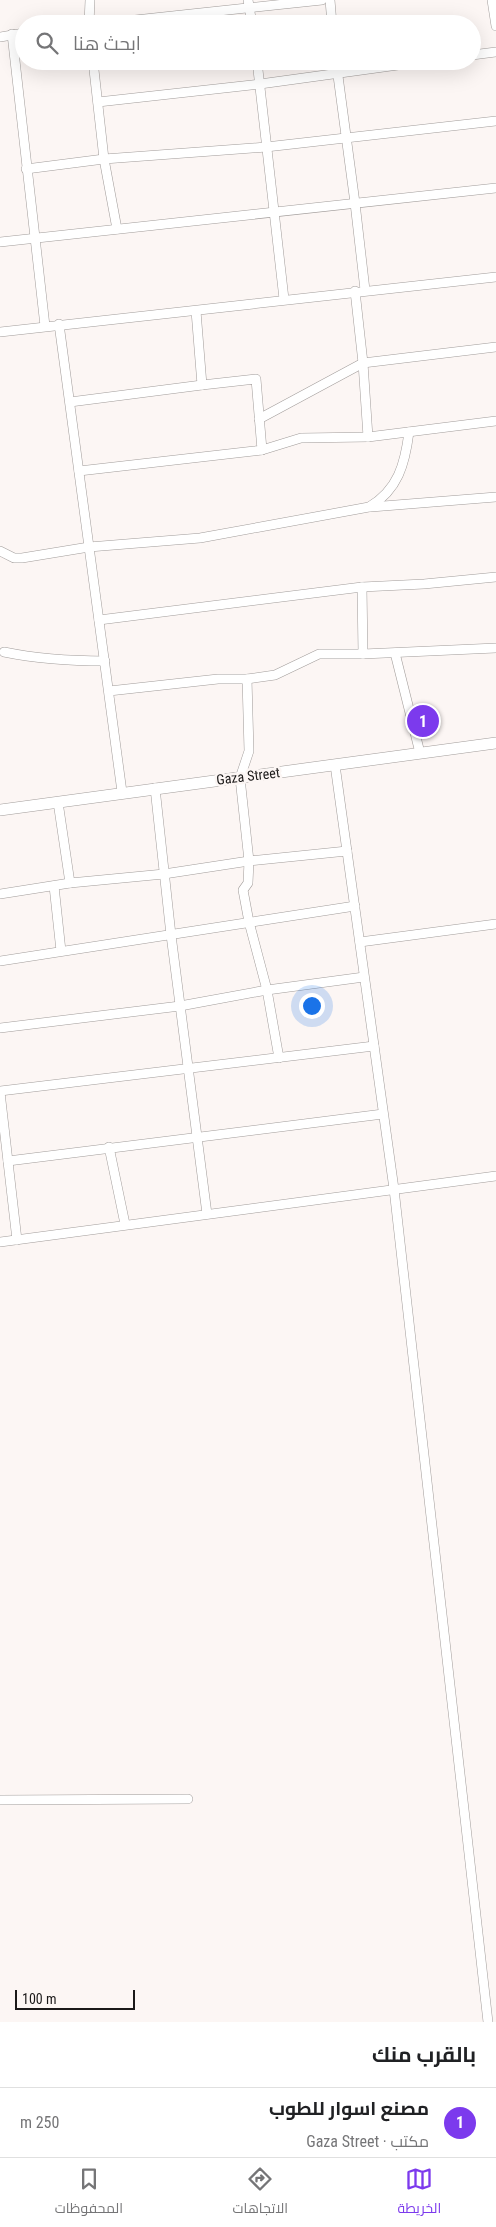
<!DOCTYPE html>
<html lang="ar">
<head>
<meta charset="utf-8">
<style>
  :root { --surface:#fff; --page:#f6f6f6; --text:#202124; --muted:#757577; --line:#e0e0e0; --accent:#7c3aed }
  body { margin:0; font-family:"Roboto Condensed",Cairo,sans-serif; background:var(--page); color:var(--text); direction:rtl }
  .scale { position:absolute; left:15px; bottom:12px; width:120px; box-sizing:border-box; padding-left:5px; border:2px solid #1b1919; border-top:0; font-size:14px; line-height:18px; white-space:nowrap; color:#1b1919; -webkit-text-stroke:4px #fcf6f4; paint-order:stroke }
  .you { position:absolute; left:311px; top:1005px; width:18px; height:18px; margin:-12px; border:4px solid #fff; border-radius:50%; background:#1a73e8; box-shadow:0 0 0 8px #1a73e833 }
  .badge { display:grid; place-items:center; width:32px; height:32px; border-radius:50%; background:var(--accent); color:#fff; font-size:16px; font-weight:700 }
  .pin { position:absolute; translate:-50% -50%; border:2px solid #fff; box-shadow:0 1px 5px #0006 }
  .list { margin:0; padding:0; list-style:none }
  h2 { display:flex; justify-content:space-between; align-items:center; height:65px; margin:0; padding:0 20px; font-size:21px }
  h2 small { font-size:16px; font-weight:400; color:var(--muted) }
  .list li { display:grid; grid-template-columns:32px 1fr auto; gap:15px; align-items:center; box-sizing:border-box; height:70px; padding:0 20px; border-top:1px solid var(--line) }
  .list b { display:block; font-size:19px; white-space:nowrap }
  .list p { margin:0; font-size:16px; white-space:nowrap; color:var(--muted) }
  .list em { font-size:16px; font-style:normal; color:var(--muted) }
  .icon { flex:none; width:28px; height:28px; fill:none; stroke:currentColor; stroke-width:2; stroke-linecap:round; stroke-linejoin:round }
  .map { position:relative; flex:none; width:496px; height:2022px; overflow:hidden; direction:ltr }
  .search { position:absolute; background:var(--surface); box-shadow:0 5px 20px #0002; left:15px; right:15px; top:15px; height:55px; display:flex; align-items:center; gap:12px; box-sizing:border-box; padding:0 18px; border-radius:28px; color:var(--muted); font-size:19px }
  .sheet { height:135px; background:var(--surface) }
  nav { display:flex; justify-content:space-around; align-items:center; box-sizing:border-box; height:70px; border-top:1px solid var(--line); background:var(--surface); font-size:14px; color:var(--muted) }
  nav a { display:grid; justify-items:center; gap:2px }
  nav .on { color:var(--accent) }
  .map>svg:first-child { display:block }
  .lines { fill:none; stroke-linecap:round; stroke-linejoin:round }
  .minor-casing { stroke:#a19c9a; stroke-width:10 }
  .major-casing { stroke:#a19c9a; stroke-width:12 }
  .minor { stroke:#fff; stroke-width:9 }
  .major { stroke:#fff; stroke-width:11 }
  .labels { text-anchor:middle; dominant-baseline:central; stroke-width:5; stroke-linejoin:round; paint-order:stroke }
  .street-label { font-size:14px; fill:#1b1919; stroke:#fcf6f4 }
</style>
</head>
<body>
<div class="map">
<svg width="496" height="2022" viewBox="0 0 496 2022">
  <rect width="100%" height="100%" fill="#fcf6f4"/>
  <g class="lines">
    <g class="minor-casing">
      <g id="minor">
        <polyline points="248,0 252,24"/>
        <polyline points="330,0 332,24"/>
        <polyline points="492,0 496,26"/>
        <polyline points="89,24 90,0"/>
        <polyline points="98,24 322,0"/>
        <polyline points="12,34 45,326"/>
        <polyline points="0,37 24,33"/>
        <polyline points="472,55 496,52"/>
        <polyline points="93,61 104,159 117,229"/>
        <polyline points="257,61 284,299"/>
        <polyline points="336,61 355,203 365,290"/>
        <polyline points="98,102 260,84 427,61"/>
        <polyline points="26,169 104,159 266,147 496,121"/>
        <polyline points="0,242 496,188"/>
        <polyline points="355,291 363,363 368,437 496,421"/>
        <polyline points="59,324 122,792"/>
        <polyline points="0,332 496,277"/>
        <polyline points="70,402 202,385"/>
        <polyline points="259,419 363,363 496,347"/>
        <polyline points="262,450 301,438 368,437"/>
        <polyline points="79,471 262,450 256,379 202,385 196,311"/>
        <polyline points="371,507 496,497"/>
        <path d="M0,551L14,558H22L89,547L200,538L369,507C398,490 405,464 409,432"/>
        <polyline points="362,587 363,654"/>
        <polyline points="99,620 362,587 424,584 496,577"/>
        <path d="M4,652C38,659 70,661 105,661"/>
        <polyline points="395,653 420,753"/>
        <polyline points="247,679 249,751 240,778 249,861 248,883 243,890 249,922 267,990 279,1058"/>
        <polyline points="109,691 218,679 247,679 275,675 319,654 363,654 496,648"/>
        <polyline points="335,765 394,1189 488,2022"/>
        <polyline points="155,788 171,935 207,1214"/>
        <polyline points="58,802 70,883"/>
        <polyline points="54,886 61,951"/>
        <polyline points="0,894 70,883 164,874 249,861 347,851"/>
        <polyline points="360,942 496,924"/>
        <polyline points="0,961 355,906"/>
        <polyline points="0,1028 180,1006 267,990 364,977"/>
        <polyline points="0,1091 374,1046"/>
        <polyline points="0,1092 17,1240"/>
        <polyline points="109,1147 125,1224"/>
        <polyline points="8,1161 383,1114"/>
        <polyline points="0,1242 496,1176"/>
        <polyline points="0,1800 188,1799"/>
      </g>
    </g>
    <g class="major-casing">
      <polyline id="major" points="0,810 496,743"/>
    </g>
    <use href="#minor" class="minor"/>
    <use href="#major" class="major"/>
  </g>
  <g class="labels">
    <g class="street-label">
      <text transform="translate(248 776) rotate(-7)">Gaza Street</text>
    </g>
  </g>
</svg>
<div class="scale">100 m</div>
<div class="you"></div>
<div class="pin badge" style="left:423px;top:721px">1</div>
<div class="search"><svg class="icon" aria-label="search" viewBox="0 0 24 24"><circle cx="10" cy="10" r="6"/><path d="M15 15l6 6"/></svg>ابحث هنا</div>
</div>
<section class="sheet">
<h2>بالقرب منك<small></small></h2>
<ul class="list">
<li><span class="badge">1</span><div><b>مصنع اسوار للطوب</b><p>مكتب · Gaza Street</p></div><em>250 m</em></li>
</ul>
</section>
<nav>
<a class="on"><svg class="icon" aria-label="map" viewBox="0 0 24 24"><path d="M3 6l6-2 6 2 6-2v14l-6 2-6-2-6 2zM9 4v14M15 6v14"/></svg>الخريطة</a>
<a><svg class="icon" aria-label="directions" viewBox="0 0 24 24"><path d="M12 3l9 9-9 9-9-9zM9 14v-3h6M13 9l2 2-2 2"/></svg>الاتجاهات</a>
<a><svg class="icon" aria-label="saved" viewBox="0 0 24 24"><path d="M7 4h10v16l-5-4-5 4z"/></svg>المحفوظات</a>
</nav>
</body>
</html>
